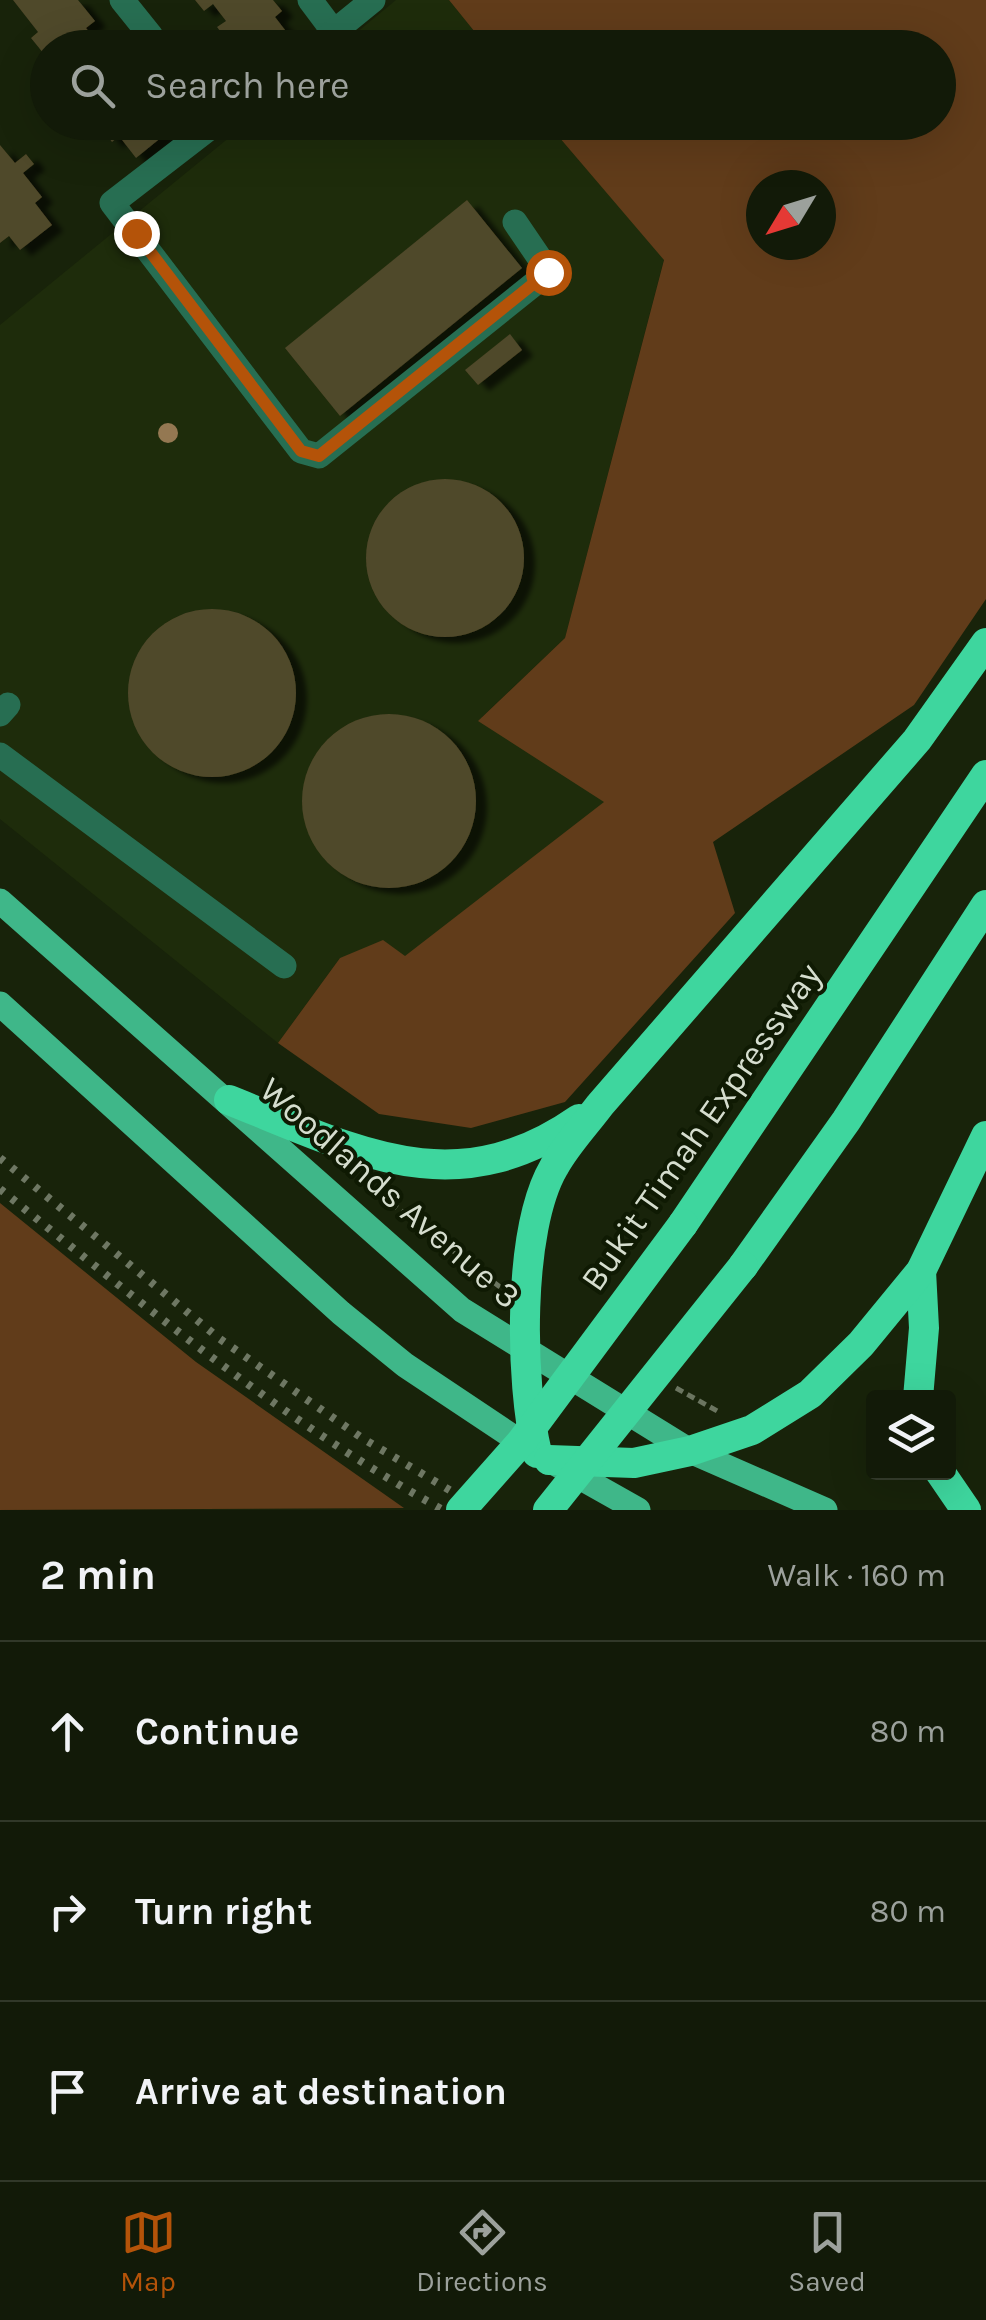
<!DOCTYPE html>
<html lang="en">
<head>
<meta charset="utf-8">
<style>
  :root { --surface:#121a08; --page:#1f2716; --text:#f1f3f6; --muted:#9ca19c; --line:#313829; --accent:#b45309 }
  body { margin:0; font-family:Karla,sans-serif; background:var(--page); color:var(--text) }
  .controls { position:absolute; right:30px; bottom:30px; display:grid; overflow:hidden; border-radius:10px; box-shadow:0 10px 40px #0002 }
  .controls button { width:90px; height:90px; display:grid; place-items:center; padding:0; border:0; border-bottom:2px solid var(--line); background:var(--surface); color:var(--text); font:50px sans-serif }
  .compass { position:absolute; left:746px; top:170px; width:90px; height:90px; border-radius:50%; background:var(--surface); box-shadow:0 10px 40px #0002; rotate:232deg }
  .stop { position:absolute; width:30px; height:30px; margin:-22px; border:8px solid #b45309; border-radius:50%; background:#fff }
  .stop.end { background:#b45309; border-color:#fff; box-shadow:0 2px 10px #0008 }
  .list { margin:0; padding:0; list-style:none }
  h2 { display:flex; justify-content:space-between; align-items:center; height:130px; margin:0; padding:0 40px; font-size:42px }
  h2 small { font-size:32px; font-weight:400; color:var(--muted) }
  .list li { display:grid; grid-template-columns:65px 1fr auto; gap:30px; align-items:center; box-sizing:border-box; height:180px; padding:0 40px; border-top:2px solid var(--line) }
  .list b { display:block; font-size:38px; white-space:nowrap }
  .list em { font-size:32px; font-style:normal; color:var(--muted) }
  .icon { flex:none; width:55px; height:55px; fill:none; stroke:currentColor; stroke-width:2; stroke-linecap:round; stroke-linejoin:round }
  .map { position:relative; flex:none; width:986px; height:1510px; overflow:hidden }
  .search { position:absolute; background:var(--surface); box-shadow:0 10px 40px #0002; left:30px; right:30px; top:30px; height:110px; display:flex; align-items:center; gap:25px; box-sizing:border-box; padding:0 35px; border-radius:55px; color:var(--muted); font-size:38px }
  .sheet { height:670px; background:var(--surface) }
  nav { display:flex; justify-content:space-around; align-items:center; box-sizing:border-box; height:140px; border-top:2px solid var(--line); background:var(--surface); font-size:28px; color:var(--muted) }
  nav a { display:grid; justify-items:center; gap:5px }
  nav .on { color:var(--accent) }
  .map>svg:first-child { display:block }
  .built { fill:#1e2c0b }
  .green { fill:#613c1a; fill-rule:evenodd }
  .building { fill:#50482a; filter:url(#shadow) }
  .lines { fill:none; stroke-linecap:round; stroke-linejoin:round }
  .path { stroke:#6b7560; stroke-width:5; stroke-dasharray:8 5; stroke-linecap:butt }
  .minor { stroke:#276e52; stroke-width:25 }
  .major { stroke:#3fb789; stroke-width:25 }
  .highway { stroke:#3ed69e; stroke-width:30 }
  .rail { stroke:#6e7763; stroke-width:8; stroke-dasharray:5 10; stroke-linecap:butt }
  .highway-bridge { stroke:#3ed69e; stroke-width:30 }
  .tree { fill:#947852 }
  .route { stroke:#b45309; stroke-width:12 }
  .labels { text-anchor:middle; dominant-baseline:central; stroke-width:8; stroke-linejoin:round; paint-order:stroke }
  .street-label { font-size:35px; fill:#d5ddce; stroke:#0f1a03 }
</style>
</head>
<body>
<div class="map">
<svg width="986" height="1510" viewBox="0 0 986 1510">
  <defs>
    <filter id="shadow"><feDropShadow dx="11" dy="6" stdDeviation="2.5" flood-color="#0009"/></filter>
  </defs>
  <rect width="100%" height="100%" fill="#18230a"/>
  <g class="built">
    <polygon points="396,0 449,0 487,47 338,48"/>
    <polygon points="247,123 547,123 664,259 565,638 482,717 605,802 405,957 340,958 278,1043 0,819 0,325"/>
  </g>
  <g class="green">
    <path d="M449,0H986V599L914,705L713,842L735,913L565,1102L471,1128L379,1114L278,1043L340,958L383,940L405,956L604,802L478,721L565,638L664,260L547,123L938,122V48L487,47ZM821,185V245H761V185Z"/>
    <polygon points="0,1203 196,1362 404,1508 0,1510"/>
  </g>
  <g class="building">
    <polygon points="13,0 78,0 95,21 86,28 102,48 48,48 48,59 31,38 38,32"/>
    <polygon points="195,0 273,0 282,11 275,17 292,39 282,48 233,48 217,27 226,21 213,4 204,11"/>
    <polygon points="97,122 161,122 168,132 136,158 119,136 112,142"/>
    <polygon points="0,145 15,163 26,154 34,164 23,173 42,197 35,203 52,225 20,250 9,236 0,243"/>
    <polygon points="467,200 522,268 340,416 285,348"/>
    <polygon points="510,334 522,350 478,385 465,370"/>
    <circle cx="445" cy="558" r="79"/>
    <circle cx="212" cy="693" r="84"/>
    <circle cx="389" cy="801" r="87"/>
  </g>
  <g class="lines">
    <g class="path">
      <polyline points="360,1179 500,1287"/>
      <polyline points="676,1388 719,1412"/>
    </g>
    <g class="minor">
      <polyline points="122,0 151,36"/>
      <polyline points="310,0 334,32"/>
      <polyline points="314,48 373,0"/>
      <polyline points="217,122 112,203 301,451 319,456 549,272 515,222"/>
      <polyline points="0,714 8,705"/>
      <polyline points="0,755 284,966"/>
    </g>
    <g class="major">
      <polyline points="0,901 462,1310 690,1451 825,1510"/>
      <polyline points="0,1004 341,1313 405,1365 537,1453 638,1510"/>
    </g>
    <g class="highway">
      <path d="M229,1100C355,1150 454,1206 579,1119"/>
      <polyline points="683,1224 986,775"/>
      <polyline points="743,1266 846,1121 986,905"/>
      <polyline points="918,1398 924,1328 921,1271"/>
      <path d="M537,1453C520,1383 517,1230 554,1167C566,1145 585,1125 600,1105L917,740L986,643"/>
      <polyline points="549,1460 634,1463 690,1451 752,1430 810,1394 861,1344 921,1271 986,1136"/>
      <polyline points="940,1472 966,1510"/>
    </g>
    <g class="rail">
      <polyline points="0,1158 220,1339 362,1438 483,1510"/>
      <path d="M0,1189C142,1304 282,1421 443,1510"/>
    </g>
    <g class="highway-bridge">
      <polyline points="461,1510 522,1441 683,1224"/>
      <polyline points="548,1510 743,1266"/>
    </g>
  </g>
  <circle class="tree" cx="168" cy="433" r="10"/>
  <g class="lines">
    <polyline class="route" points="136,233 301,451 319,456 548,272"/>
  </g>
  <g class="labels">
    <g class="street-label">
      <text transform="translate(701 1127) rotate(-55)">Bukit Timah Expressway</text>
      <text transform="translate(390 1193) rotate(41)">Woodlands Avenue 3</text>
    </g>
  </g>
</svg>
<div class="controls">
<button><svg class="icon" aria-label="layers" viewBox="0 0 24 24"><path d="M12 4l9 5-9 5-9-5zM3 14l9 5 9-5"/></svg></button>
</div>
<svg class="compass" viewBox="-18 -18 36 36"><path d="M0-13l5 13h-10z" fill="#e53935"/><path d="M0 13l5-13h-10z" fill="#9ca19c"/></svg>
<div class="stop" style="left:548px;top:272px"></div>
<div class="stop end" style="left:136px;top:233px"></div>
<div class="search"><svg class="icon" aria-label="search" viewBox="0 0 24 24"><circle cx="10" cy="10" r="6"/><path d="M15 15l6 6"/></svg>Search here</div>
</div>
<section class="sheet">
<h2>2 min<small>Walk · 160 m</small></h2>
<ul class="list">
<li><svg class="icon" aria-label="ahead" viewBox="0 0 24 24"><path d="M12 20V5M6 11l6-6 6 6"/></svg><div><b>Continue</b></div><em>80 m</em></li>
<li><svg class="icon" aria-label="right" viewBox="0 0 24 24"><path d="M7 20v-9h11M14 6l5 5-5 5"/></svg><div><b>Turn right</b></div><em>80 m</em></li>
<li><svg class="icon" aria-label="arrive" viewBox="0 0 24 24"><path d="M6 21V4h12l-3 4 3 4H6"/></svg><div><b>Arrive at destination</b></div></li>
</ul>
</section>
<nav>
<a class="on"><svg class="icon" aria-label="map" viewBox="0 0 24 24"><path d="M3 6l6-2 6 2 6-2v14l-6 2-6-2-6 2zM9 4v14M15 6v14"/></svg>Map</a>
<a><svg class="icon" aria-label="directions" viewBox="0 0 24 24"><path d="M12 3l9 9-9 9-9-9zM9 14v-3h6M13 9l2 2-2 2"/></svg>Directions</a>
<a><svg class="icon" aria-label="saved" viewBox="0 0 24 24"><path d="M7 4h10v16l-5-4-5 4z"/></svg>Saved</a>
</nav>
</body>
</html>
